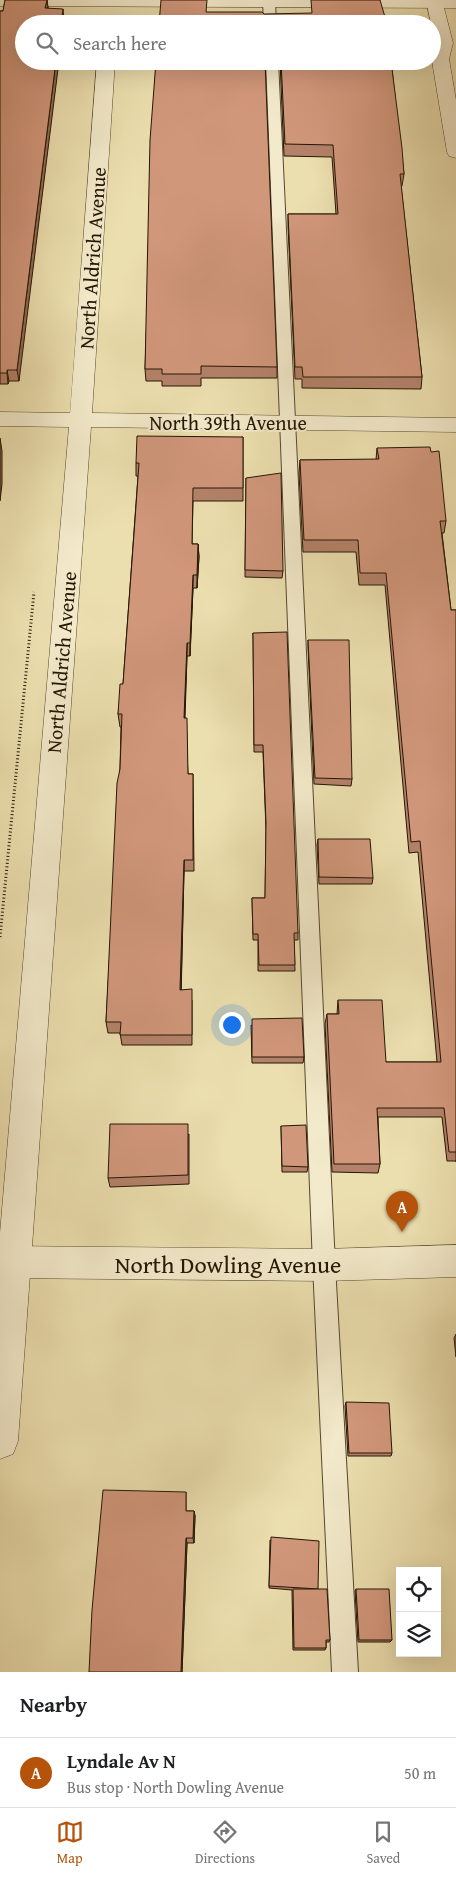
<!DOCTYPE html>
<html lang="en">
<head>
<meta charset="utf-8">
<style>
  :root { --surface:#fff; --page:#f6f6f6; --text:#202124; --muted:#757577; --line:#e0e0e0; --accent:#b45309 }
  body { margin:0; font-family:"Gentium Book Plus",serif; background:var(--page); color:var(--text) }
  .controls { position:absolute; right:15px; bottom:15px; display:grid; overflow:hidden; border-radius:0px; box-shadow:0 5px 20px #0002 }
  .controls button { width:45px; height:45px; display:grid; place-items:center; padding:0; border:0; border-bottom:1px solid var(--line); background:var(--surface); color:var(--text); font:25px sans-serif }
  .you { position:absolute; left:231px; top:1024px; width:18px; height:18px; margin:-12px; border:4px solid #fff; border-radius:50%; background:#1a73e8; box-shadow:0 0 0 8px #1a73e833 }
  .badge { display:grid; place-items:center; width:32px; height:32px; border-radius:50%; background:var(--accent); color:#fff; font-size:16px; font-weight:700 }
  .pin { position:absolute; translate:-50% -41px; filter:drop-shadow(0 1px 2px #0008) }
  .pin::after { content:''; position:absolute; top:26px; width:18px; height:15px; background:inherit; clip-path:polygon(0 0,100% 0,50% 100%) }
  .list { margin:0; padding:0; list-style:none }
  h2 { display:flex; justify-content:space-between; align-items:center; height:65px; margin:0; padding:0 20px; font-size:21px }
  h2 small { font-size:16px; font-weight:400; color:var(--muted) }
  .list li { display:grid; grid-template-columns:32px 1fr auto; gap:15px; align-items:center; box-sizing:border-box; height:70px; padding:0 20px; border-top:1px solid var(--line) }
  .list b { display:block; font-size:19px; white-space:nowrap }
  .list p { margin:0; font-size:16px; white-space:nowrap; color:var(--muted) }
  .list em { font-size:16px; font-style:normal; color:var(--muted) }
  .icon { flex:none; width:28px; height:28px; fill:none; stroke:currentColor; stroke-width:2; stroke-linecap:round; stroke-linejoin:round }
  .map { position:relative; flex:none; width:456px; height:1672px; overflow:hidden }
  .search { position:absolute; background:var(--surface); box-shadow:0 5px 20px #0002; left:15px; right:15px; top:15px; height:55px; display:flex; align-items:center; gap:12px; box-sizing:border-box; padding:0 18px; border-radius:28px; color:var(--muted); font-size:19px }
  .sheet { height:135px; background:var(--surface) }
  nav { display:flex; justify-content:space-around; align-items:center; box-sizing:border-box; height:70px; border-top:1px solid var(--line); background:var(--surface); font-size:14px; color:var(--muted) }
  nav a { display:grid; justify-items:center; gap:2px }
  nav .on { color:var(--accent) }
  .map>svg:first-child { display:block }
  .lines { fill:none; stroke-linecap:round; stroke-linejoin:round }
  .service-casing { stroke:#56482f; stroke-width:2 }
  .minor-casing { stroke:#56482f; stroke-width:1 }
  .tertiary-casing { stroke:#56482f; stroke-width:1 }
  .path { stroke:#241604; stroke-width:3; stroke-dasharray:1 2.5; stroke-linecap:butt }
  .service { fill:#f3eacb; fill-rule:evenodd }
  .minor { fill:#f3eacb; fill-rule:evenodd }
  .tertiary { fill:#f3eacb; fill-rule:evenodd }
  .wall { fill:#b4826a; stroke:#241604 }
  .shaded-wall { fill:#926a56; stroke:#241604 }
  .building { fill:#d1977b; stroke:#241604 }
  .labels { text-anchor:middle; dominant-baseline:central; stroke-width:4; stroke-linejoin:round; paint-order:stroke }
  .street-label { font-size:20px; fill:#241604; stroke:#f3eacb }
  .near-street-label { font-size:24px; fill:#241604; stroke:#f3eacb }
</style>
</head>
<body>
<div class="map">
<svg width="456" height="1672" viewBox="0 0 456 1672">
  <rect width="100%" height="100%" fill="#ecdfaf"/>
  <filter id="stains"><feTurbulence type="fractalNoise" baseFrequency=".004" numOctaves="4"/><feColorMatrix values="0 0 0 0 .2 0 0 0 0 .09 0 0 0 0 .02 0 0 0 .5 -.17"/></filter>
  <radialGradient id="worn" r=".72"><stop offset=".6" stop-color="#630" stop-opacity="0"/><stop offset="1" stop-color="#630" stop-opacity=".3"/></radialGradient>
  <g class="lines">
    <g class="service-casing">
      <g id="service">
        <polygon points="263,0 275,0 276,24 264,24"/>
        <polygon points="266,61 278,61 335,1265 358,1672 332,1672 313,1265"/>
      </g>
    </g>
    <g class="minor-casing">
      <g id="minor">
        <polygon points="0,0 456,0 456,8 0,6"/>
        <polygon points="97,61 115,61 92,413 456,418 456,432 91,427 18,1441 13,1454 0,1459 0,1233 69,427 0,426 0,412 70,413"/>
      </g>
    </g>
    <g class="tertiary-casing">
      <g id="tertiary">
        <polygon points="426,0 442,0 453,43 449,59 456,100 456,158 449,156 447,152 432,61 435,43"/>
        <polygon points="456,1245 456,1277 324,1281 0,1278 0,1246 324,1249"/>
      </g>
    </g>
    <polyline class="path" points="0,937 34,592"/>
    <use href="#service" class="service"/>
    <use href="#minor" class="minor"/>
    <use href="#tertiary" class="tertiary"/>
  </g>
  <g class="wall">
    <polygon points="5,0 47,0 48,8 64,20 64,24 24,24 19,381 9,381 8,384 0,384 0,11 3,11"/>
    <polygon points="156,61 277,367 277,378 201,378 201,386 162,386 162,381 146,381 145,369"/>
    <polygon points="280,61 391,61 404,174 402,186 401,186 422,377 421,389 302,388 302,379 295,379 288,226 288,214 336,214 332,157 284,156"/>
    <polygon points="243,437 243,501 193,501 192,544 198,544 199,557 197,588 193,588 190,656 187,656 185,718 188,774 193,774 194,871 184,871 181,990 192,1000 192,1045 122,1045 120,1033 108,1033 106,1022 120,769 121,727 120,727 118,714 123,684 138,476 136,476 136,463"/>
    <polygon points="377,448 446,521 444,533 442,533 451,610 456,610 456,1162 456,1161 447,1161 442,1117 378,1117 380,1164 378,1173 332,1172 325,1024 327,1014 337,1014 338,1000 386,1062 437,1062 418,852 409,853 385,585 359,585 356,552 303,552 299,473 300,460 376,460"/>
    <polygon points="246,478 283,571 282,578 245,577"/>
    <polygon points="253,633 298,933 298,940 294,940 295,971 258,971 258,940 253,940 252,898 265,898 266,830 263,752 254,752"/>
    <polygon points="308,640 352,779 351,786 314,784 308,647"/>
    <polygon points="318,839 373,878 372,884 319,884 317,845"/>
    <polygon points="251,1025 304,1057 303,1063 252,1063"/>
    <polygon points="281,1126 308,1167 307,1172 282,1172"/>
    <polygon points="189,1134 189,1184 110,1187 108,1178"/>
    <polygon points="456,1334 456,1357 454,1338"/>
    <polygon points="346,1402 392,1453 391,1456 348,1456 345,1406"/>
    <polygon points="186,1492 186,1511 194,1511 195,1516 194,1543 187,1543 182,1672 89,1672"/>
    <polygon points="270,1540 318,1589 330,1640 329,1642 326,1642 326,1648 325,1650 293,1650 292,1590 269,1588"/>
    <polygon points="356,1589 392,1640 390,1642 358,1642 355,1591"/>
  </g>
  <g class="shaded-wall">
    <polygon points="47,0 48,8 45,8"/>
    <polygon points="63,9 64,20 64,24 61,24"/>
    <polygon points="56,61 59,61 19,381 17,370"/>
    <polygon points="7,370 9,381 8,384 7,373"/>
    <polygon points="0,438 2,451 2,484 0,501"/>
    <polygon points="198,544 199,557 197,588 197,575"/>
    <polygon points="193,575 193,588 190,656 190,643"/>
    <polygon points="187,643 187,656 184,731 184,718"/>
    <polygon points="184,860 184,871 181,1000 180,990"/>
    <polygon points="194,1511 195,1516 194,1543 193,1538"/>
    <polygon points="186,1538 187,1543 182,1672 181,1672"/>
  </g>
  <g class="building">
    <polygon points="5,0 47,0 45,8 63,9 61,24 24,24 24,61 56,61 17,370 7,370 7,373 0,373 0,11 3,11"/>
    <polygon points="161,0 207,0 206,12 262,12 264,14 312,13 311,0 380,0 385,17 386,24 159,24"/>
    <polygon points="156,61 265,61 277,367 201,366 201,374 162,374 162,369 145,369 150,140"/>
    <polygon points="281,61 391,61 402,148 404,174 400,174 422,377 303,377 302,367 295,367 288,214 338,214 333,145 285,144"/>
    <polygon points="137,436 243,437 243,488 193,488 192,544 198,544 197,575 193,575 190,643 187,643 184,718 187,718 188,774 193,774 193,860 184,860 180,990 192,989 192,1035 120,1035 121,1022 106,1022 117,783 120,769 122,714 118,714 120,684 123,684 135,520 139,463 136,463"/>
    <polygon points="430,447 431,452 439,451 446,521 440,521 451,610 456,610 456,1152 449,1152 444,1108 377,1108 380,1164 334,1164 327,1014 339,1014 338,1000 382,1000 386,1062 441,1062 420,841 411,842 386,573 360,573 358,540 304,540 300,460 379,459 377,448"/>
    <polygon points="281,473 283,571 245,570 246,478"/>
    <polygon points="287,632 298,933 294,933 295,965 259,965 258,934 253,934 252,898 265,898 266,823 263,745 254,745 253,633"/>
    <polygon points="308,640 349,640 352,779 315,778"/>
    <polygon points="318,839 370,839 373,878 319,877"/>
    <polygon points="302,1018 304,1057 252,1057 252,1019"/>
    <polygon points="110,1124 188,1124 188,1175 108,1178"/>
    <polygon points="306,1125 308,1167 282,1166 281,1126"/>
    <polygon points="346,1402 389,1403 392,1453 349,1453"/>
    <polygon points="103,1490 186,1492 186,1511 194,1511 193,1538 186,1538 181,1672 89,1672 92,1610"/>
    <polygon points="271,1537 319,1541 318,1589 269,1586"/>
    <polygon points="293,1589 327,1589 330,1640 326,1640 326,1648 294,1648"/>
    <polygon points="356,1589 389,1589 392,1640 359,1640"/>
  </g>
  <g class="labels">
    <g class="street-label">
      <text transform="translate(92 258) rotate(-86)">North Aldrich Avenue</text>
      <text x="228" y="422">North 39th Avenue</text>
      <text transform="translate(61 662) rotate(-85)">North Aldrich Avenue</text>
    </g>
    <g class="near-street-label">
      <text x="228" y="1264">North Dowling Avenue</text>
    </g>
  </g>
  <rect width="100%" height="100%" filter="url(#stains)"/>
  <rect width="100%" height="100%" fill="url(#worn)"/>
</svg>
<div class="controls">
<button><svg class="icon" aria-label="locate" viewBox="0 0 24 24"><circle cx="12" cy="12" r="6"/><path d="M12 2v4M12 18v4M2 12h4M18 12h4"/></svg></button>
<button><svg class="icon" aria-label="layers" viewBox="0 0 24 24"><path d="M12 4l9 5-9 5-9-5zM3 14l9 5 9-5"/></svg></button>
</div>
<div class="you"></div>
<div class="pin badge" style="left:402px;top:1232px">A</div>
<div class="search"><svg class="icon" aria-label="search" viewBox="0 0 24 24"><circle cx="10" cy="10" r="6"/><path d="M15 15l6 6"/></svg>Search here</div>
</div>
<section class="sheet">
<h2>Nearby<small></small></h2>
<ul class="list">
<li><span class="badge">A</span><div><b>Lyndale Av N</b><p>Bus stop · North Dowling Avenue</p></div><em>50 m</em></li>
</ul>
</section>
<nav>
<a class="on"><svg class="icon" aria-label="map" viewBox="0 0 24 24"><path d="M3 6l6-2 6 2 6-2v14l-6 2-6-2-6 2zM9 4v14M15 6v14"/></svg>Map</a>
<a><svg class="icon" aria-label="directions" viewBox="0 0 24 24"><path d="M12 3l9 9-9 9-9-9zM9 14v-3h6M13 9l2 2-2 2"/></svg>Directions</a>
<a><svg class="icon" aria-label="saved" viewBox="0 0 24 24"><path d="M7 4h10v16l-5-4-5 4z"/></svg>Saved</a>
</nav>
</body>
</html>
